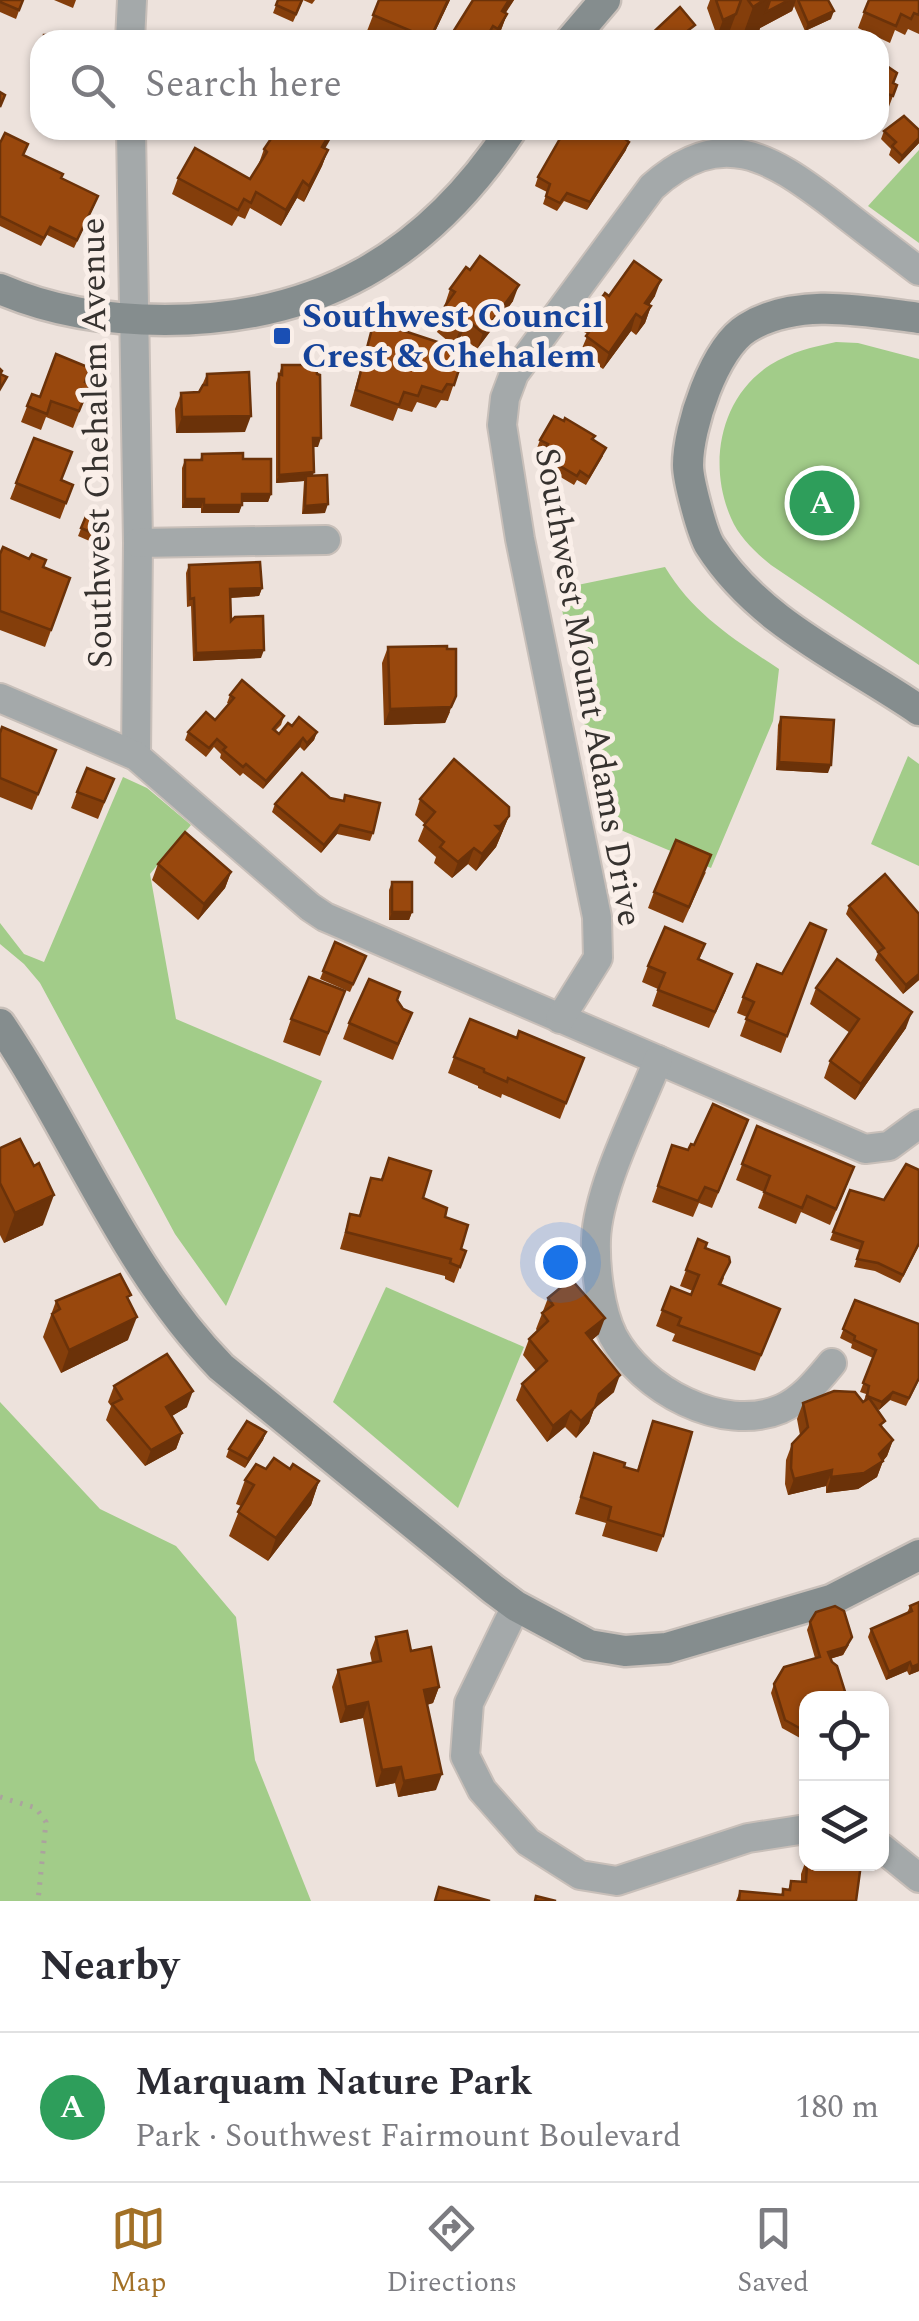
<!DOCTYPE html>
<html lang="en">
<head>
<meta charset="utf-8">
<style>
  :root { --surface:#fff; --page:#f7f7f7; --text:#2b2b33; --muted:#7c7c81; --line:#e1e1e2; --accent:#a27026 }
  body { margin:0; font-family:Spectral,serif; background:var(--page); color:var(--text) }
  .controls { position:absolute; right:30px; bottom:30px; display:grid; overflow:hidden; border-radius:20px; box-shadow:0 2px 8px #0004 }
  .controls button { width:90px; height:90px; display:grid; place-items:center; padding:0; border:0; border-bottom:2px solid var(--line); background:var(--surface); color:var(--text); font:50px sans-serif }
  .you { position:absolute; left:560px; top:1262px; width:35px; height:35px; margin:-25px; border:8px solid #fff; border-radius:50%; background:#1a73e8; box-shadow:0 0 0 15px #1a73e833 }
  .badge { display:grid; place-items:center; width:65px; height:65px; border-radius:50%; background:var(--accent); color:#fff; font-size:32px; font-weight:700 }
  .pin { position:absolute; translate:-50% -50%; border:5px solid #fff; box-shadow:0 2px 10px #0006 }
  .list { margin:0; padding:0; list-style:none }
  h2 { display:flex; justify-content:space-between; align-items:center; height:130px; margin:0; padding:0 40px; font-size:42px }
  h2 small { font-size:32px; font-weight:400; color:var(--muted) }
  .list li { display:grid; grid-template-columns:65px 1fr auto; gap:30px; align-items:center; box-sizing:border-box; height:150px; padding:0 40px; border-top:2px solid var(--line) }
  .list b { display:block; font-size:38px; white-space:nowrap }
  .list p { margin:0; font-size:32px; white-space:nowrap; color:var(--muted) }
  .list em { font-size:32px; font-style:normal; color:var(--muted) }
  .icon { flex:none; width:55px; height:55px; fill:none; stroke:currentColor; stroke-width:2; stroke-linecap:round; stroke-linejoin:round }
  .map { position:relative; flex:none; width:919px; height:1901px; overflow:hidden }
  .search { position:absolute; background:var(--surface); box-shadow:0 2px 8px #0004; left:30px; right:30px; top:30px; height:110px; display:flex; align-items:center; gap:25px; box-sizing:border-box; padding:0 35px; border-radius:30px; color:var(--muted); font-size:38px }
  .sheet { height:280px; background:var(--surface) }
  nav { display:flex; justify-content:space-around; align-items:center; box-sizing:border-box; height:140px; border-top:2px solid var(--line); background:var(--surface); font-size:28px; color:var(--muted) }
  nav a { display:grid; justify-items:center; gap:5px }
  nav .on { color:var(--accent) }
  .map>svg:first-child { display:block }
  .green { fill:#a2cc89 }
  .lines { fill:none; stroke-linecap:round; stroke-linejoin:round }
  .street-casing { stroke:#c8bfb9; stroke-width:32 }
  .secondary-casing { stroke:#c8bfb9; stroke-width:35 }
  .path { stroke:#aba39e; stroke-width:5; stroke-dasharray:2.5 8; stroke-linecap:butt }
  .street { stroke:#a4a9aa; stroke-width:28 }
  .secondary { stroke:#858d8e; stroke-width:30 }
  .wall { fill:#843e0b }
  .shaded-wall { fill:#6b3209 }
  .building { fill:#99480d; stroke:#6b3209; stroke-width:2.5 }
  .transit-dot { fill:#1a4fb4; stroke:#faefe9; stroke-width:4 }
  .labels { text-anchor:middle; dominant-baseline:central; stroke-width:10; stroke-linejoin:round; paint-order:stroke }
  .transit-label { font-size:35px; font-weight:bold; fill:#164399; stroke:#faefe9; text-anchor:start }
  .street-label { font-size:35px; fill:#36322f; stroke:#faefe9 }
</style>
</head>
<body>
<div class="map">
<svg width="919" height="1901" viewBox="0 0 919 1901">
  <rect width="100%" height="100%" fill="#ede2dc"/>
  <g class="green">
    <polygon points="919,150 919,243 868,206"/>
    <path d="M836,342L858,343L919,359V665L771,565C755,552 739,537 731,518C708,466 719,398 770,365C791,352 812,347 836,342Z"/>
    <path d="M665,567C693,614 735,640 779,669L773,721L711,868L604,823L558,589Z"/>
    <polygon points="908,756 919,764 919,866 871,844"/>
    <polygon points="123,777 147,788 191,825 150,874 176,1019 322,1081 226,1306 175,1234 40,983 24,964 0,944 0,923 24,954 44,962"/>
    <polygon points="386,1287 524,1347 458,1508 333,1402"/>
    <polygon points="0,1402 100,1509 176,1546 236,1617 255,1760 311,1901 0,1901"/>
  </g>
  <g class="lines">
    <g class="street-casing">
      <g id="street">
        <polyline points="130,40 132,0"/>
        <polyline points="131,130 138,543 136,756"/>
        <polyline points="138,543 326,540"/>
        <polyline points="0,698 136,756 310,907 325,917 865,1149 889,1146 919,1124"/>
        <path d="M560,1019L598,958L597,917L520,539L502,425L505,398L514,374L652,187C721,125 770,157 832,204C861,227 890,249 919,271"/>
        <path d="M658,1060C639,1109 598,1187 596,1239C595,1268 600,1310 613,1336C641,1389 722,1434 781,1409C803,1399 817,1381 832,1363"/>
        <polyline points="516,1606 469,1703 465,1756 482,1790 528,1842 580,1875 617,1881 748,1838 806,1829"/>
        <polyline points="882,1848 919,1878"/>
      </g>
    </g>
    <g class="secondary-casing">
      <g id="secondary">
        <polyline points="571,40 605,0"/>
        <path d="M0,289C53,312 107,320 165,320C318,320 427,257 511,130"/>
        <path d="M919,318C864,311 797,297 747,328C714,348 688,428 688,465C688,480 702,533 710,546C759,623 846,660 919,710"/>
        <path d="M0,1024C76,1137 125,1268 221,1367L493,1589L516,1606L589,1645L625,1651L667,1648L831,1600L919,1555"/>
      </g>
    </g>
    <polyline class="path" points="0,1797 36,1808 46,1822 38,1901"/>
    <use href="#street" class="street"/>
    <use href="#secondary" class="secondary"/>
  </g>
  <g class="wall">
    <polygon points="0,0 23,0 16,19 0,12"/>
    <polygon points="54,0 76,0 73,8"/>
    <polygon points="278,0 315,0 312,4 303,0 293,22 273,13"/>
    <polygon points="379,0 450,0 431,40 388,40 367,31"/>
    <polygon points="473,0 514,0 505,13 507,14 501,30 495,40 448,40"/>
    <polygon points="710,0 828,0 831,19 805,31 794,6 792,11 760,28 756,40 726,40 730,30 717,36 707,8"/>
    <polygon points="919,0 919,34 908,29 905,35 895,30 890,43 858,28 864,12"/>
    <polygon points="879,65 893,83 897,85 887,112 879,109"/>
    <polygon points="919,130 919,143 899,164 889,155 891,149 881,139 884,131"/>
    <polygon points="0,143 24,155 61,178 95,204 74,248 47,235 41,246 0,226"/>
    <polygon points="264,149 325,149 328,150 322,166 304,202 297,198 281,226 250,208 245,219 238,216 232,226 172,194 178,178 250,179 258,166"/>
    <polygon points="626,150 587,210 564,201 557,211 543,204 547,192 535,186 538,177"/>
    <polygon points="450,289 513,301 477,349 461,336 454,346 437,332 440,323 439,322"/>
    <polygon points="609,296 655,296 649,305 651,306 645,323 636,335 631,331 603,369 580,353 588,334 584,332 590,315"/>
    <polygon points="374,321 465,351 448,401 441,400 436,408 417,402 412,412 398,408 393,421 350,406"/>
    <polygon points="282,365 318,447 314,447 313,475 325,513 302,514 304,481 276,483 276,383"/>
    <polygon points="207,374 245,432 176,433 175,409 181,393 199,392"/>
    <polygon points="90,384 73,428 46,417 41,430 21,422 32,394 40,397"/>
    <polygon points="34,438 61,480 73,485 60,519 10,499"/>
    <polygon points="593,439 603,456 586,485 577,480 574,485 552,472 555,464 542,457 544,452 537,448 540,440"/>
    <polygon points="202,454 243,459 271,494 268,502 242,502 239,513 201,513 201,508 182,508 182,468 185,460 200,460"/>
    <polygon points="87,514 110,524 101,546 78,536"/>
    <polygon points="0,554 44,567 70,578 45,647 0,630"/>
    <polygon points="189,565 262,588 259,596 230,598 231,621 261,658 193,661 191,606 187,607 186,573"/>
    <polygon points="388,647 450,712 445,723 384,725 382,663"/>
    <polygon points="230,695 284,716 281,725 275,731 279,734 292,726 317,732 314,740 304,751 300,747 263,789 243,773 240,776 220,758 221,754 214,747 206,757 185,740 188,732 215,720 229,704 227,703"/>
    <polygon points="781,717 828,773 776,770 778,725"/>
    <polygon points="0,733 56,750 32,810 0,797"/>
    <polygon points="114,779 98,819 71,808 77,792"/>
    <polygon points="330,798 344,801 373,833 370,841 337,834 321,853 272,812 275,804"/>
    <polygon points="420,799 509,816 496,847 476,871 468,864 452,878 434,863 436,857 418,841 425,824 415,815"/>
    <polygon points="158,864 231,872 225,888 198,920 152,880"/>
    <polygon points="706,872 683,923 648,908 654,892"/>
    <polygon points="392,882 412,912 409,920 389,920 389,890"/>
    <polygon points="849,906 919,914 919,980 903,994 875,960 878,953 846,914"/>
    <polygon points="335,942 366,956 350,992 320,979"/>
    <polygon points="705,944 699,960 726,990 709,1028 652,1006 658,989 642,982 648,966"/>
    <polygon points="820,947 781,1053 740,1036 747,1017 737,1013 743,997 782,974"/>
    <polygon points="816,988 906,1028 855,1100 824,1078 830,1061 850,1033 810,1004"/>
    <polygon points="345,991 320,1056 283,1042 291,1019"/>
    <polygon points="397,1000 403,1009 412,1013 393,1060 343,1039 349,1023"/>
    <polygon points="517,1038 584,1058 560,1119 502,1094 501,1098 478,1088 478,1086 448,1073 454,1057"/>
    <polygon points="757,1126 848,1183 830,1225 801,1212 796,1224 758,1208 764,1192 736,1180"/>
    <polygon points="742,1136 712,1208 699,1203 693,1217 652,1202 672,1145 688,1150 694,1145"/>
    <polygon points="0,1148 34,1166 43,1225 4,1243 0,1235"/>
    <polygon points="389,1158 423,1198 445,1217 461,1249 466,1251 454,1283 445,1279 445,1276 340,1249 350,1214 359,1216 371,1178 381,1180"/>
    <polygon points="850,1190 919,1246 900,1283 875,1271 854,1267 860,1250 830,1240"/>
    <polygon points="698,1239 724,1278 721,1285 780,1309 755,1371 672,1341 675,1334 656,1326 671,1287 691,1295 693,1291 680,1286"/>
    <polygon points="548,1298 599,1334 592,1340 614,1392 594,1409 589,1423 576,1438 565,1427 547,1442 516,1400 522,1384 536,1371 523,1355 529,1339 537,1331 536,1329"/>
    <polygon points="855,1300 919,1380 906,1406 890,1400 879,1410 877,1409 883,1428 893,1440 887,1456 883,1461 877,1477 858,1489 826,1493 826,1486 788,1495 785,1484 786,1460 792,1444 800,1435 797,1419 803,1403 863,1402 864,1401 866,1394 860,1392 873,1358 851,1348 852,1344 840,1338"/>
    <polygon points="56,1301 129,1301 128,1340 61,1373 43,1337"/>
    <polygon points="114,1386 187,1407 172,1416 182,1433 176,1449 145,1466 106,1420 111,1406 108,1402"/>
    <polygon points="653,1421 663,1536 657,1552 602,1536 606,1523 575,1514 594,1453 624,1467 637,1471"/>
    <polygon points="266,1432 263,1440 245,1468 226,1457 229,1449"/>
    <polygon points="266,1469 290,1469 319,1481 311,1505 268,1561 229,1536 241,1506 236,1504 245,1480"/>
    <polygon points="919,1602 919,1671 909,1675 907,1671 886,1680 868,1637 871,1629 907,1613 910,1606"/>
    <polygon points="810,1622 849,1645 843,1655 830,1659 806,1698 806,1736 800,1738 782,1728 771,1693 774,1684 815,1658 807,1630"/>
    <polygon points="376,1637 411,1651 439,1687 433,1703 427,1705 436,1790 398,1797 395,1783 376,1787 363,1718 340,1723 332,1687 338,1670 372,1663 370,1653"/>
    <polygon points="806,1860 856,1901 736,1901 740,1891 781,1895 783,1889 788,1890 791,1881 801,1882 801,1874"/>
  </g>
  <g class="shaded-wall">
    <polygon points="448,0 450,0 431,40 430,40"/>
    <polygon points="509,0 514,0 497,27 502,11"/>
    <polygon points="764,0 796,0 792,11 760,28 756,40 741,40 753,7"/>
    <polygon points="834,11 831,19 805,31 808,23"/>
    <polygon points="507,14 501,30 494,40 498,29"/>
    <polygon points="736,14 730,30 717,36 723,20"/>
    <polygon points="43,130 92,130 91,132 42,132"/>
    <polygon points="332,130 336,130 316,164 322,147"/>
    <polygon points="919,138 919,143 899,164 902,156"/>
    <polygon points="629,142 626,150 587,210 590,202"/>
    <polygon points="328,150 322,166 304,202 309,186"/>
    <polygon points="303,181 297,198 281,226 286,210"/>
    <polygon points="661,280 655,296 639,319 645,303"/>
    <polygon points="519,285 513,301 477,349 483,333"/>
    <polygon points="651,306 645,323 636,335 642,318"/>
    <polygon points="636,314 631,331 603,369 609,353"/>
    <polygon points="467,320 461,336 454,346 460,329"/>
    <polygon points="251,416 245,432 176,433 182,417"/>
    <polygon points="313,438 321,438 318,447 310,447"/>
    <polygon points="314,472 311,481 306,476 304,481 276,483 279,475"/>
    <polygon points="242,494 271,494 268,502 239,502"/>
    <polygon points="185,499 204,499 201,508 182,508"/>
    <polygon points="328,504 325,513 302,514 305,506"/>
    <polygon points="204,505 242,505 239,513 201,513"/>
    <polygon points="262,588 259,596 227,598 230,589"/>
    <polygon points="264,650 261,658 193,661 196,653"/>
    <polygon points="456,696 445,723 384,725 390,709"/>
    <polygon points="317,732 314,740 304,751 307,743"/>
    <polygon points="303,738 300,747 263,789 266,781"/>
    <polygon points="779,762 831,765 828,773 776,770"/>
    <polygon points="509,816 496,847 476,871 482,854 496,826"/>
    <polygon points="340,825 337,834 321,853 324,845"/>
    <polygon points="474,848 468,864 452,878 458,862"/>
    <polygon points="231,872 225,888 198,920 204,904"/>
    <polygon points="392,912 412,912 409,920 389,920"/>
    <polygon points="919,974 919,980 903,994 906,985"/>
    <polygon points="912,1012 906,1028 855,1100 861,1084"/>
    <polygon points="54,1195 43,1225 4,1243 15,1213"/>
    <polygon points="137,1317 128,1340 61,1373 69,1350"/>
    <polygon points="605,1318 599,1334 580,1350 586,1333"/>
    <polygon points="620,1375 614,1392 594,1409 589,1423 576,1438 581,1421 599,1394"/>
    <polygon points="193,1391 187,1407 160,1423 166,1407"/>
    <polygon points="893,1392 890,1400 879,1410 882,1402"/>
    <polygon points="571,1411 565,1427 547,1442 553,1426"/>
    <polygon points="266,1432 263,1440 245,1468 248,1459"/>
    <polygon points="182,1433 176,1449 145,1466 151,1450"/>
    <polygon points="893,1440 887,1456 882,1462 883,1461 877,1477 858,1489 826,1493 831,1477 879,1454"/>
    <polygon points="832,1470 826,1486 788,1495 794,1479"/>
    <polygon points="319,1481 311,1505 268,1561 276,1538"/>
    <polygon points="852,1637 843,1655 825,1660 828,1652"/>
    <polygon points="910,1662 907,1671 886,1680 889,1672"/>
    <polygon points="919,1664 919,1671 909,1675 912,1667"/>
    <polygon points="439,1687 433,1703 418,1707 424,1690"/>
    <polygon points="368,1702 363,1718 340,1723 346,1707"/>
    <polygon points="806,1729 806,1736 800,1738 803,1730"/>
    <polygon points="401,1767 395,1783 376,1787 382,1770"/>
    <polygon points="442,1774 436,1790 398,1797 404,1781"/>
  </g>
  <g class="building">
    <polygon points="0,0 23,0 19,10 0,2"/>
    <polygon points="278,0 302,0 296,14 276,5"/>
    <polygon points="379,0 448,0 430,39 373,15"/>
    <polygon points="473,0 509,0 502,11 507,14 498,29 493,26 485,40 448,40"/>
    <polygon points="716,0 741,0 736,14 723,20"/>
    <polygon points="748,0 764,0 753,7"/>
    <polygon points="770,0 789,0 766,12"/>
    <polygon points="798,0 828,0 834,11 808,23"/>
    <polygon points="869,0 919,0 919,15 914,13 911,19 901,14 896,26 864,12"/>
    <polygon points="680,7 695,25 686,32 694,40 645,40"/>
    <rect x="44" y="35" width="49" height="5"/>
    <polygon points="881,62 897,73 893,83 897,85 893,96 885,93 883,98 879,96 879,65"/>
    <polygon points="0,92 5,95 0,107"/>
    <polygon points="904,116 919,130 919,138 902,156 892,146 896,142 884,131"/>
    <polygon points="277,130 332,130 322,147 328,150 309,186 303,181 286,210 256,192 251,203 244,199 238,210 178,178 195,148 250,179 267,152 264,149"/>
    <polygon points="565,130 613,130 629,142 590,202 567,193 560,203 546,196 550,184 538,177"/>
    <polygon points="5,133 28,144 23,155 63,174 61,178 98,196 77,240 50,227 44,238 0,216 0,143"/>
    <polygon points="480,256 519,285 483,333 467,320 460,329 443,316 448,309 445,306 455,292 450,289 466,267 470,270"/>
    <polygon points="634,261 661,280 645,303 651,306 642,318 636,314 609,353 586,336 598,320 590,315 605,293 609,296"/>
    <polygon points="374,321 465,351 454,385 447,384 442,392 422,386 418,396 404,392 399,405 356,390"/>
    <polygon points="56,354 90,368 85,382 90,384 79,411 51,401 47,414 27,406 32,394 40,397"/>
    <polygon points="282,365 316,365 317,374 320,375 321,438 313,438 314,472 279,475 279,374 282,375"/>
    <polygon points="0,369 2,371 0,374 7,377 0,389"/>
    <polygon points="249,372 251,416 182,417 181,393 199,392 203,385 207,385 207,374"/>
    <polygon points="554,416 564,421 565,418 595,436 592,439 606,448 589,477 580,471 577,476 555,463 559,457 545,449 548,444 540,440"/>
    <polygon points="34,438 72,452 61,480 73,485 66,503 16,483"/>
    <polygon points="243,453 243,459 271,459 271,494 242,494 242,505 204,505 204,499 185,499 185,460 202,460 202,454"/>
    <polygon points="327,475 328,504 305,506 306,476"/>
    <polygon points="87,514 110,524 104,538 81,528"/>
    <polygon points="3,547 29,559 32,554 46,560 43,567 70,578 51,630 0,611 0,554"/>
    <polygon points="260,562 262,588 230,589 231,621 235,617 263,616 264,650 196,653 194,598 190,599 189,565"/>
    <polygon points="447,646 447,649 456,649 456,696 451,707 390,709 388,647"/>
    <polygon points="242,680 284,716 273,729 279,734 288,723 292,726 299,717 317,732 307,743 303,738 266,781 246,764 243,767 223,750 226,747 217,739 209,748 188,732 206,712 215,720 234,698 230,695"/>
    <polygon points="781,717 834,720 831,765 779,762"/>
    <polygon points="2,727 56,750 38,794 0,778 0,733"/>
    <polygon points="454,759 509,807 509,816 500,826 496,826 501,831 482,854 474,848 458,862 440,847 444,842 424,825 435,812 420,799"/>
    <polygon points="87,768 114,779 104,802 77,792"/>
    <polygon points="302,773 330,798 344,801 345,795 380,803 373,833 340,825 324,845 275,804"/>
    <polygon points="185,832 231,872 204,904 158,864"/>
    <polygon points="676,840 711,855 689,907 654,892"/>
    <polygon points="885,874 919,914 919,974 906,985 878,952 884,948 849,906"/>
    <rect x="392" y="882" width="20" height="30"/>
    <polygon points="810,923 826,930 787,1036 746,1019 754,1002 743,997 757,964 782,974"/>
    <polygon points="665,927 705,944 698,959 732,974 715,1012 658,990 665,973 648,966"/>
    <polygon points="335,942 366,956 353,984 323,971"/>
    <polygon points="837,959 912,1012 861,1084 830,1061 859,1019 816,988"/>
    <polygon points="309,977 345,991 328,1033 291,1019"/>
    <polygon points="369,979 400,992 397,1000 403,1009 412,1013 398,1044 349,1023"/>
    <polygon points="470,1019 517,1038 519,1031 584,1058 566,1103 508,1078 507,1082 484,1072 484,1069 454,1057"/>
    <polygon points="713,1104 748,1120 718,1192 705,1187 698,1201 658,1186 672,1145 688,1150 691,1144 694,1145"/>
    <polygon points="757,1126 854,1167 836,1209 807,1196 802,1208 764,1192 770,1176 742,1164"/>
    <polygon points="20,1139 34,1166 39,1163 54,1195 15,1213 0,1183 0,1148"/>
    <polygon points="389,1158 431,1171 423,1198 447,1208 445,1217 468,1225 461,1249 466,1251 460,1267 450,1263 451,1259 346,1232 350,1214 360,1216 371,1178 382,1180"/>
    <polygon points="906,1164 919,1170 919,1243 903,1275 878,1263 857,1259 863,1242 833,1232 850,1190 884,1200"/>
    <polygon points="698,1239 707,1243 705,1248 729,1257 730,1262 719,1284 780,1309 761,1355 678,1325 681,1318 662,1310 671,1287 691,1295 699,1275 686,1270"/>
    <polygon points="120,1274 131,1295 127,1297 137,1317 69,1350 52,1314 60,1309 56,1301"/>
    <polygon points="571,1279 605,1318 586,1333 620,1375 599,1394 595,1407 581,1421 571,1411 553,1426 522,1384 547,1361 529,1339 548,1321 542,1313 553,1305 548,1298"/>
    <polygon points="855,1300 919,1324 919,1378 909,1398 893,1392 882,1402 867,1396 869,1386 863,1383 876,1350 854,1340 855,1336 843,1329"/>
    <polygon points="167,1354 193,1391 166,1407 182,1433 151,1450 112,1404 122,1399 114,1386"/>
    <polygon points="834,1391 855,1392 863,1402 869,1398 885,1421 880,1425 893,1440 879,1454 883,1461 864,1473 831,1477 832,1470 794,1479 791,1468 792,1444 808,1427 803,1403"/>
    <polygon points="247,1421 266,1432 248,1459 229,1449"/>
    <polygon points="653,1421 692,1432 663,1536 608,1520 611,1507 581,1497 594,1453 625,1463 624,1467 638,1471"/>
    <polygon points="274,1458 290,1469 293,1464 319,1481 276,1538 238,1512 254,1485 245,1480 256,1464 266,1469"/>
    <polygon points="919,1602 919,1664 912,1667 910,1662 889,1672 871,1629 912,1611 910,1606"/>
    <polygon points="835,1606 844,1611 852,1637 846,1647 828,1652 832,1662 837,1666 847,1698 806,1698 806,1729 803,1730 785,1720 774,1684 784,1667 820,1657 810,1622 816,1612"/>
    <polygon points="407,1631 411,1651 431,1647 439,1687 424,1690 442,1774 404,1781 401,1767 382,1770 368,1702 346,1707 338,1670 381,1661 376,1637"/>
    <polygon points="807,1864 861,1864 856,1901 739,1901 740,1891 783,1895 783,1889 790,1890 791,1881 806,1882"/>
    <polygon points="439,1887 490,1901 435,1901"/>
    <polygon points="536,1896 556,1901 535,1901"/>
  </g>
  <rect class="transit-dot" x="272" y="326" width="20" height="20" rx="5"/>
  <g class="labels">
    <g class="transit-label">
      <text x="302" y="316">Southwest Council<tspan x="302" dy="40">Crest &amp; Chehalem</tspan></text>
    </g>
    <g class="street-label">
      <text transform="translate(97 443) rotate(-91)">Southwest Chehalem Avenue</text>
      <text transform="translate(588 687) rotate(80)">Southwest Mount Adams Drive</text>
    </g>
  </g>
</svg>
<div class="controls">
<button><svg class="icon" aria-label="locate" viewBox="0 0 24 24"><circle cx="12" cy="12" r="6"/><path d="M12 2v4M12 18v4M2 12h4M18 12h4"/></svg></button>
<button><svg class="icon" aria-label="layers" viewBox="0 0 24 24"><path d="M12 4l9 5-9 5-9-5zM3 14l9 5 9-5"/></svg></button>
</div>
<div class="you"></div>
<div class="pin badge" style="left:822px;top:503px;background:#2e9e5b">A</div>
<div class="search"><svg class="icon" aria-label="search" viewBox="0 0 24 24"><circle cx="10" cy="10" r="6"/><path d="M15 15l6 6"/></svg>Search here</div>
</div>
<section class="sheet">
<h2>Nearby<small></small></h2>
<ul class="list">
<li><span class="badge" style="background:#2e9e5b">A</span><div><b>Marquam Nature Park</b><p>Park · Southwest Fairmount Boulevard</p></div><em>180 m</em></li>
</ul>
</section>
<nav>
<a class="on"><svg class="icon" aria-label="map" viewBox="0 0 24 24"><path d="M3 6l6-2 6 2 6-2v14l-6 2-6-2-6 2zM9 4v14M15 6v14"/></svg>Map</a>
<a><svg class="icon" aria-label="directions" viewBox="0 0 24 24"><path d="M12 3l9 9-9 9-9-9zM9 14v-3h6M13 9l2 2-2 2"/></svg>Directions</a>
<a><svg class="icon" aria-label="saved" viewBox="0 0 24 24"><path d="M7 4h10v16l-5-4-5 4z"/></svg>Saved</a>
</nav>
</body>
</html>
